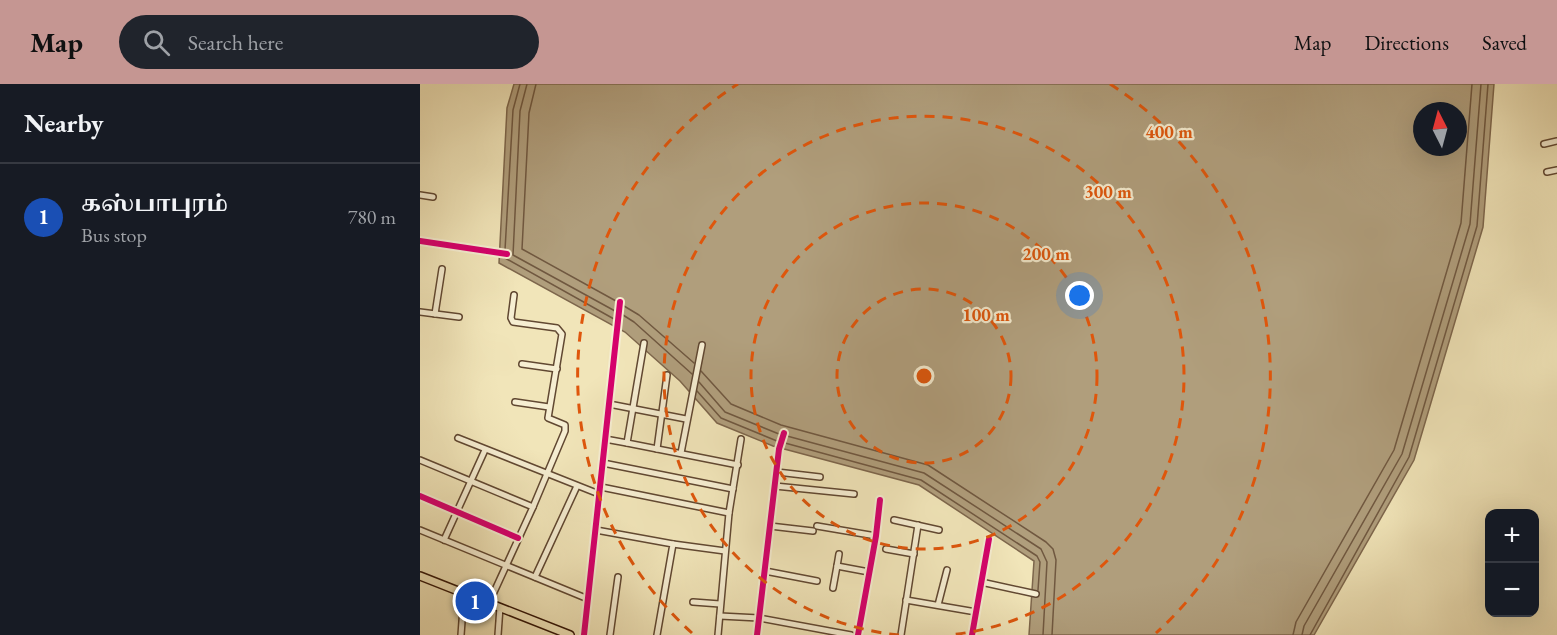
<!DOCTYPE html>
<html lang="en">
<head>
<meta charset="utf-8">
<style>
  :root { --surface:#171b24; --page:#20242c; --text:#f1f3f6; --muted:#9ea1a6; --line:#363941; --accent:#c59692 }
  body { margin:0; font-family:"EB Garamond","Noto Serif Tamil",serif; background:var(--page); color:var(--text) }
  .controls { position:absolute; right:18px; bottom:18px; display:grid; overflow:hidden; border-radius:12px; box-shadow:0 6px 24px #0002 }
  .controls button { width:54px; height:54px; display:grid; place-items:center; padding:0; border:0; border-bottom:2px solid var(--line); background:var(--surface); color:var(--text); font:30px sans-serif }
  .compass { position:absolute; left:993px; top:18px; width:54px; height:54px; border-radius:50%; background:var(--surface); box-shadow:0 6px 24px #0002; rotate:354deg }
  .you { position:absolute; left:660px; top:212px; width:21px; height:21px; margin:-15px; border:4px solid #fff; border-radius:50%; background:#1a73e8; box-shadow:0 0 0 9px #1a73e833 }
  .badge { display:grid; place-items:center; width:39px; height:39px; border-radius:50%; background:var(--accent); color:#fff; font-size:20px; font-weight:700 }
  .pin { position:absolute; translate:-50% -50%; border:3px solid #fff; box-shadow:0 2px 6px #0006 }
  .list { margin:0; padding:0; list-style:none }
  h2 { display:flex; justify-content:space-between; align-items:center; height:78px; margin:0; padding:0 24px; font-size:26px }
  h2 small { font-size:20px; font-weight:400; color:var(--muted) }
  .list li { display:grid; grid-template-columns:39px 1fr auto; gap:18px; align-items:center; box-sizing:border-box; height:108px; padding:0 24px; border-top:2px solid var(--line) }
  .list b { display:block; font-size:22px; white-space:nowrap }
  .list p { margin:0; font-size:20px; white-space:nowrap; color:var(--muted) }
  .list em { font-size:20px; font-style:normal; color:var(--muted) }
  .icon { flex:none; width:33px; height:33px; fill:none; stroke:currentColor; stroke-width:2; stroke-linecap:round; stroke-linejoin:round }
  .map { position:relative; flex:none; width:1137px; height:551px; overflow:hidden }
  header { display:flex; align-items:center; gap:36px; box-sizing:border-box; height:84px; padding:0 30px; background:var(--accent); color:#111 }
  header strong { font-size:28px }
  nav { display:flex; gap:33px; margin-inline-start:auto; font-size:21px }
  .search { width:420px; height:54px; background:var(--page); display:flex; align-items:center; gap:15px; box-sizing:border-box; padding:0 21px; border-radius:33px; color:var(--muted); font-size:22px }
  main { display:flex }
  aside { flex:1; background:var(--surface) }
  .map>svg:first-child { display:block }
  .water { fill:#b09e7c; stroke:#7d664c; stroke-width:1.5; fill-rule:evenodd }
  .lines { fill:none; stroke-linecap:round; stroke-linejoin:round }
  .shore { stroke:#705840; stroke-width:1.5 }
  .minor-casing { stroke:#614832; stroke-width:8 }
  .major-casing { stroke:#311305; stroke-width:10 }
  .minor { stroke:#f6eed2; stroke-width:5 }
  .major { stroke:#f1e5b9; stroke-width:7 }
  .cycleway-casing { stroke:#f6eed2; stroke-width:10 }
  .cycleway { stroke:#d6006c; stroke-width:6 }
  .ring { fill:none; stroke:#df560c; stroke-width:3; stroke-dasharray:10 8 }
  .centre { fill:#df560c; stroke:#f6eed2; stroke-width:3 }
  .ring-label { font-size:18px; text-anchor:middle; font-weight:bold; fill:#df560c; stroke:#f6eed2; stroke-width:4.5; stroke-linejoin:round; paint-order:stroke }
</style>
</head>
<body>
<header>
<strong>Map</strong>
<div class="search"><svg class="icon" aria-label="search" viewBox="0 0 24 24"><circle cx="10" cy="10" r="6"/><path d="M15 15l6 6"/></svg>Search here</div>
<nav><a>Map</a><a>Directions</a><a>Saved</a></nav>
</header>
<main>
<aside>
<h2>Nearby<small></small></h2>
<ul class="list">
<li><span class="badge" style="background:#1a4fb4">1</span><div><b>கஸ்பாபுரம்</b><p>Bus stop</p></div><em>780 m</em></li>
</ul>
</aside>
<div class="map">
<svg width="1137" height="551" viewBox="0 0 1137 551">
  <rect width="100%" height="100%" fill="#f1e5b9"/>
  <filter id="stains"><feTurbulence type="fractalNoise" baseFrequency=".00333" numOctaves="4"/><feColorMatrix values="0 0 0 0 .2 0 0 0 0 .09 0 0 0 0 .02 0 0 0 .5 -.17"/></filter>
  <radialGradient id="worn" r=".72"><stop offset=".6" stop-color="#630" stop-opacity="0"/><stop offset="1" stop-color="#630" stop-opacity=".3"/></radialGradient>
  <path class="water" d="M94,0H1074L1063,143L994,376L894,551H609L614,477L499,401L353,362L297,339L260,297L205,248L79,179L87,24ZM1002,27H1038V63H1002Z"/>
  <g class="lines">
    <g class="shore">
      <polyline points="107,0 100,27 93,171 195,227"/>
      <polyline points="116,0 109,29 102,165 196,217"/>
      <polyline points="85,166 93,26 100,0"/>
      <polyline points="85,174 194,235"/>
      <polyline points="204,222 219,231 274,279"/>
      <polyline points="203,231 214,238 272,290"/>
      <polyline points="281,287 311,320 361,341 508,381 626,458 633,465 636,476 632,551"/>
      <polyline points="279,298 305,328 359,350"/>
      <polyline points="277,307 301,334 357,357"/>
      <polyline points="367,352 504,389 621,465 627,478 623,551"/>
      <polyline points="365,359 501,396 617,472 620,478 618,506"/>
      <polyline points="873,551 876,538 974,366 1041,139 1052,0"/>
      <polyline points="882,551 884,542 982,370 1050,140 1061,0"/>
      <polyline points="890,551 989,373 1057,142 1068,0"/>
    </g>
    <g class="minor-casing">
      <g id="minor">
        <polyline points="1124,60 1137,57"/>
        <polyline points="1127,88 1137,86"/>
        <polyline points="0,111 13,113"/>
        <polyline points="0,157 87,170"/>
        <polyline points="94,211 91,234 93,238 137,244 142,250 128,334 145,341 145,347 113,423"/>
        <polyline points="0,228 39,233"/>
        <polyline points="15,230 22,185"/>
        <polyline points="224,259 207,359 318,381"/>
        <polyline points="102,280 137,285"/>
        <polyline points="95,318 129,323"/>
        <polyline points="189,320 266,335"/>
        <polyline points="38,354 179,410"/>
        <polyline points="185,355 207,359"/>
        <polyline points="237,365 247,291"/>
        <polyline points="261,369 282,261"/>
        <polyline points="0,376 113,423 69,519"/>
        <polyline points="183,379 313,405"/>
        <polyline points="357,388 400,393"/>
        <polyline points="355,402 434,410"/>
        <polyline points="181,403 309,429"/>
        <polyline points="0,412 98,454"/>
        <polyline points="474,436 519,446"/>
        <polyline points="350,442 393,447"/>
        <polyline points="397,442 456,452"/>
        <polyline points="0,446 168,515"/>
        <polyline points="176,446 253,460 237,551"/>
        <polyline points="24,456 65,366"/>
        <polyline points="253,460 305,467"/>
        <polyline points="466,465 494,470"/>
        <polyline points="419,470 417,482 449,488"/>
        <polyline points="345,487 397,497"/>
        <polyline points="115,493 157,402"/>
        <polyline points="561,498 616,510"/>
        <polyline points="413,504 417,482"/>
        <polyline points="486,516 556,528"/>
        <polyline points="273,518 300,520"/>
        <polyline points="518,521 527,486"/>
        <polyline points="300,532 339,534 431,551"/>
        <polyline points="41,551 44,510"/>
        <polyline points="78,551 80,523"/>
        <polyline points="164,551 200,218"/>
        <polyline points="190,551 198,493"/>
        <polyline points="298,551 309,429 321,355"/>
        <polyline points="337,551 359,365 364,349"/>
        <polyline points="438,551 456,452 460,416"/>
        <polyline points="481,551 498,441"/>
        <polyline points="552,551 569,455"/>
      </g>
    </g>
    <g class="major-casing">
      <polyline id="major" points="0,492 150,551"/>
    </g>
    <use href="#minor" class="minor"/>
    <use href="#major" class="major"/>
    <g class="cycleway-casing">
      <g id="cycleway">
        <polyline points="0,157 87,170"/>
        <polyline points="0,412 98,454"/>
        <polyline points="164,551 200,218"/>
        <polyline points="337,551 359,365 364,349"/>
        <polyline points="438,551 456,452 460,416"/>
        <polyline points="552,551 569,455"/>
      </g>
    </g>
    <use href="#cycleway" class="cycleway"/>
  </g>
  <g class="ring">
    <circle cx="504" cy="292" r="87"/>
    <circle cx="504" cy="292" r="173"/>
    <path d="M479 551A260 260 0 1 1 529 551"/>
    <path d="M272 549A346 346 0 0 1 318 0M690 0A346 346 0 0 1 736 549"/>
  </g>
  <circle cx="504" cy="292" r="9" class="centre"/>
  <g class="ring-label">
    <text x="749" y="54">400 m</text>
    <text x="688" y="114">300 m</text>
    <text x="626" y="176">200 m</text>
    <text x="566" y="237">100 m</text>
  </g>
  <rect width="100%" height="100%" filter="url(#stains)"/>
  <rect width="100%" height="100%" fill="url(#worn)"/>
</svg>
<div class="controls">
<button>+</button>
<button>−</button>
</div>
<svg class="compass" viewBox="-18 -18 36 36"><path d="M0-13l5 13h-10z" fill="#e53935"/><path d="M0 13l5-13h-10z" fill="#9ea1a6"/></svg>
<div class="you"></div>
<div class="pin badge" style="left:55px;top:517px;background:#1a4fb4">1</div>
</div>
</main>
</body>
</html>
